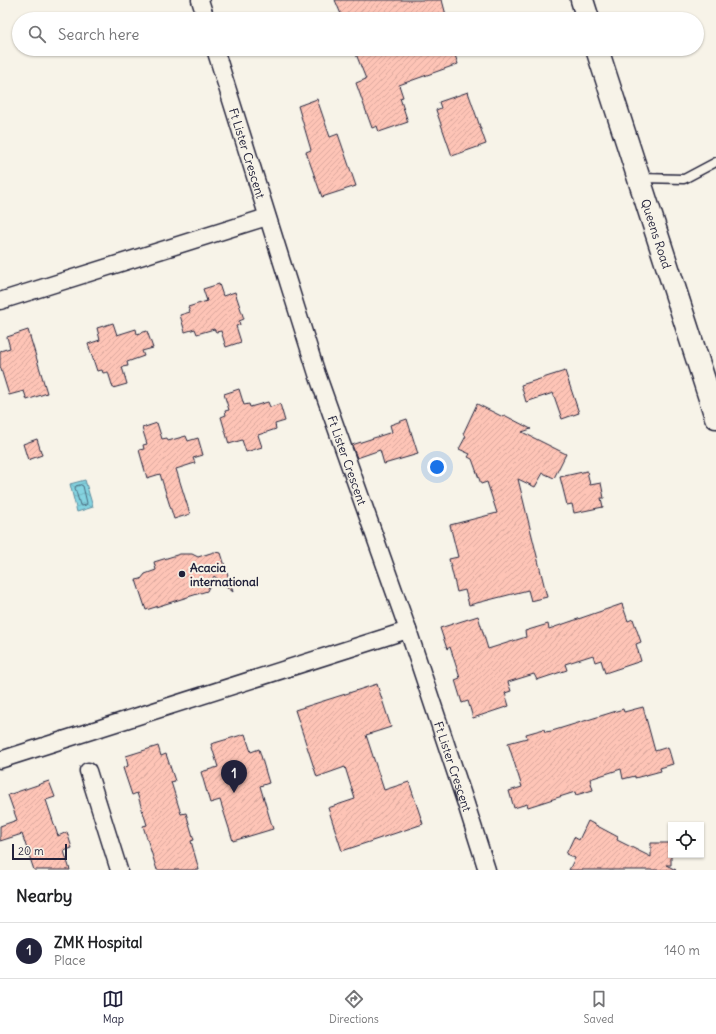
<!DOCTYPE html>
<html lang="en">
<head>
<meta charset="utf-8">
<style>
  :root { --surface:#fff; --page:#f2f2f2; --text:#202124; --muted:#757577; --line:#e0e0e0; --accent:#22223b }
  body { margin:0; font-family:Delius,sans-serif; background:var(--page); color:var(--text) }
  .controls { position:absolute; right:12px; bottom:12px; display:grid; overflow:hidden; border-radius:0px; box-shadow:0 1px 3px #0004 }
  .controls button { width:36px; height:36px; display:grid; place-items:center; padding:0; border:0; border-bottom:1px solid var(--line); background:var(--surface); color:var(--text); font:20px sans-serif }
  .scale { position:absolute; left:12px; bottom:10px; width:55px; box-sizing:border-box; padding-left:4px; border:2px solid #22223b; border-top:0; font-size:11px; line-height:14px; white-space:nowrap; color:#22223b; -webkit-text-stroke:3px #f7f3e8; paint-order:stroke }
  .you { position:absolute; left:437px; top:467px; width:14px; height:14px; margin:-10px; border:3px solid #fff; border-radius:50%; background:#1a73e8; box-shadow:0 0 0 6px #1a73e833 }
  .badge { display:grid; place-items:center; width:26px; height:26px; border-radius:50%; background:var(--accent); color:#fff; font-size:13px; font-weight:700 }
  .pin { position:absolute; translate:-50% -33px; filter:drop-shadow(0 1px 2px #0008) }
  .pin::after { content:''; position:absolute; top:21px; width:14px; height:12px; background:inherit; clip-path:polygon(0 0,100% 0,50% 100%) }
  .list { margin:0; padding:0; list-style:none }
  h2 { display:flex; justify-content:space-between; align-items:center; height:52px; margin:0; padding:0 16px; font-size:17px }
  h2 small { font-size:13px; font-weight:400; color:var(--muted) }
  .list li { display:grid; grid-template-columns:26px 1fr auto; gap:12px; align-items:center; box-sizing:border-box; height:56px; padding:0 16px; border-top:1px solid var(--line) }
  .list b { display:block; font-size:15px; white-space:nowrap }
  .list p { margin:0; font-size:13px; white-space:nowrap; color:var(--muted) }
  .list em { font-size:13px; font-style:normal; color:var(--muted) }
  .icon { flex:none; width:22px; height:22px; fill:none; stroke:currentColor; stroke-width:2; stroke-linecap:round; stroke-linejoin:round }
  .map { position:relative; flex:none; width:716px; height:870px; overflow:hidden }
  .search { position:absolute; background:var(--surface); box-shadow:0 1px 3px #0004; left:12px; right:12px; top:12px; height:44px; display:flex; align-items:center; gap:10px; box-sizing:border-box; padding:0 14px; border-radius:22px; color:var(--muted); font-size:15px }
  .sheet { height:108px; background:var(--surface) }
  nav { display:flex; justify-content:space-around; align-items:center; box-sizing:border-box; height:56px; border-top:1px solid var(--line); background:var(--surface); font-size:11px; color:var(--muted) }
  nav a { display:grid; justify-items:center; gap:2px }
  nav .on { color:var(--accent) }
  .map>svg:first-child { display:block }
  .water { fill:url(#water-waves); stroke:#5d8c9e }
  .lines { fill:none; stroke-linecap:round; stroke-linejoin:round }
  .shore { stroke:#49697d; stroke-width:1 }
  .building { fill:url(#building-hatch); stroke:#22223b }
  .service-casing { stroke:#22223b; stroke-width:11 }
  .minor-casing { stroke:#22223b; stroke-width:19 }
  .trunk-casing { stroke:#22223b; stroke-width:25 }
  .service { stroke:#f7f3e8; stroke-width:8 }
  .minor { stroke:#f7f3e8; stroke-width:16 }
  .trunk { stroke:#f7f3e8; stroke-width:22 }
  .poi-dot { fill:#22223b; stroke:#f7f3e8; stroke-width:1.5 }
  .labels { text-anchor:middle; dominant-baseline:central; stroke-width:4; stroke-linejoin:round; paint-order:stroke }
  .street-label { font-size:12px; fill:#22223b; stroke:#f7f3e8 }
  .poi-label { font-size:12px; font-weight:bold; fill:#22223b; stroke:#f7f3e8; text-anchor:start }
</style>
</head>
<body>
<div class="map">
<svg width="716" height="870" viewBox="0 0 716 870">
  <defs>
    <pattern id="water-waves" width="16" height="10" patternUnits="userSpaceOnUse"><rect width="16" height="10" fill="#84d3e0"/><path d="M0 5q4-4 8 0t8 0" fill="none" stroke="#72b5c1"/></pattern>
    <pattern id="building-hatch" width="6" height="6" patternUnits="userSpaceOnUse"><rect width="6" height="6" fill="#fec4b6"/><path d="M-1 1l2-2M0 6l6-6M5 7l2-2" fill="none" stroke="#d9a89d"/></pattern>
  </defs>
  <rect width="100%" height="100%" fill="#f7f3e8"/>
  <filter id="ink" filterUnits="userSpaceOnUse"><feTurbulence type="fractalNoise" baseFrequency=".025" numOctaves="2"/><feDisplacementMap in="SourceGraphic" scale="8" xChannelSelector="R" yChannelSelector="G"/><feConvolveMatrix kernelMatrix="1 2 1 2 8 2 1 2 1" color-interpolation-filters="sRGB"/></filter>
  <g filter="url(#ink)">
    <polygon class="water" points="85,480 93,507 77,512 70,484"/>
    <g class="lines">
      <polygon class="shore" points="81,485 83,486 87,503 86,505 82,506 80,505 75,488 76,486"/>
    </g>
    <g class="building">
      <polygon points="335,0 442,0 447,19 343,19"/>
      <polygon points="354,49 453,49 458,64 399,85 403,97 400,98 408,122 379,132 377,126 372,128 356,83 366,79"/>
      <polygon points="468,92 486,144 452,156 436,110 441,108 439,102"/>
      <polygon points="317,99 330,137 338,134 356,186 322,197 306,152 311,150 298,106"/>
      <polygon points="219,284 223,296 235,292 244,319 239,321 240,325 236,326 241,342 226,347 221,331 216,332 214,329 197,334 195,329 185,332 180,315 190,312 188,307 207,301 203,289"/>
      <polygon points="113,323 117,335 136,329 137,334 147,331 153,348 142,351 144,356 127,362 128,366 122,367 127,384 113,388 108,372 103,373 102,370 97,371 88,344 100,340 97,328"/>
      <polygon points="28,330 47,393 27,400 24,391 9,395 0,366 0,351 10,348 7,337"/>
      <polygon points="565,371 579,413 562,419 553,393 526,402 521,385"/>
      <polygon points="239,389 244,405 249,404 250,407 268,402 270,407 280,404 285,421 275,424 276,429 258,435 262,447 246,452 242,440 229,444 221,417 226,415 225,411 229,410 224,394"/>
      <polygon points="477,404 503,417 504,415 531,429 522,432 566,454 554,478 543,473 535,487 518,479 547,597 531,601 528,590 469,605 465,590 457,592 449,559 458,557 450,525 497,513 487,482 481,484 472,459 468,457 470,454 459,449 466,436 463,434"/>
      <polygon points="407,419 418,454 384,464 380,450 357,458 352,445 392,432 390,425"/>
      <polygon points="157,423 162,439 167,438 168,441 186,436 188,441 198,438 203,455 193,458 195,463 176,469 190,514 174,519 160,474 147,478 139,450 144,449 143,445 147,444 142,428"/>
      <polygon points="37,439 42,455 28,460 23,444"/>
      <polygon points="587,471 590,485 601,483 604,498 601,498 603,507 574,513 572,504 567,505 560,477"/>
      <polygon points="214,552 221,553 233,592 214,576 207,591 146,610 136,580 141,579 145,574 156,570 154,562 180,554 192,554 198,557"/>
      <polygon points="622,604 628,621 633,619 641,642 636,644 641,661 605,673 601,660 595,662 593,655 565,664 567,670 537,680 534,674 508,682 511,691 505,693 509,706 473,718 468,701 462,703 455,680 460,678 450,647 447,649 440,628 478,616 488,649 526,637 525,631 548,624 549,629"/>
      <polygon points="377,684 391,727 366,735 384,790 409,782 423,824 342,851 328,808 355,799 345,767 317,777 295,710"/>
      <polygon points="643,707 655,751 668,747 673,764 660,768 661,771 635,778 635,776 623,779 621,769 590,779 593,790 576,795 575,792 528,807 527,804 514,808 509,791 522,787 508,743 527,738 526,734 544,729 545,732 552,731 623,709 624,712"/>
      <polygon points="245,734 251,752 259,749 269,783 260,786 273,829 233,841 220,800 210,803 201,772 218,767 211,744"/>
      <polygon points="158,746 161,756 166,754 175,781 171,782 181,814 186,813 194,840 191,841 199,870 157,870 143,826 147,825 137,793 132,795 123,768 128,766 126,756"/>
      <polygon points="49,781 55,797 46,800 58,836 67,832 72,848 64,851 70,870 34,870 22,834 0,841 0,826 17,820 8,795"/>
      <polygon points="588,821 618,837 617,840 651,857 651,843 671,843 671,865 666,865 676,870 569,870 575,858 566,854 574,837 579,840"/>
    </g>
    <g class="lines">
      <g class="service-casing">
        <polyline id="service" points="641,178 684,179 716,162"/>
      </g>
      <g class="minor-casing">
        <g id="minor">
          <polyline points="200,0 206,19"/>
          <path id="s1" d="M215,49L317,374L408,630L466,804L487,870"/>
          <polyline points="0,301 267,217"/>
          <polyline points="0,760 408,630"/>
          <polyline points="88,771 119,870"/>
        </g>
      </g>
      <g class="trunk-casing">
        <g id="trunk">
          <polyline points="582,0 588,19"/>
          <path id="s2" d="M597,49L716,417"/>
        </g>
      </g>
      <use href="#service" class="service"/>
      <use href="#minor" class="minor"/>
      <use href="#trunk" class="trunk"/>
    </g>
  </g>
  <circle class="poi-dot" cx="182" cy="574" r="4"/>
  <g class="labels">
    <g class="street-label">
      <text stroke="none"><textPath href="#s1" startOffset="109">Ft Lister Crescent</textPath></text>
      <text stroke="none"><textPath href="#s2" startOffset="194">Queens Road</textPath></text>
      <text stroke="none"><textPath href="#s1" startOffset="432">Ft Lister Crescent</textPath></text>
      <text stroke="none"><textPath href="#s1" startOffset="756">Ft Lister Crescent</textPath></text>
    </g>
    <g class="poi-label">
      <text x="190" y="567">Acacia<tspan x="190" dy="14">international</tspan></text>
    </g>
  </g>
</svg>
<div class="controls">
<button><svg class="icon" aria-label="locate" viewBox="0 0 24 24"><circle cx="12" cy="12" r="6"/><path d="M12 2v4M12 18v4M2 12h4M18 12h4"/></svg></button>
</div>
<div class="scale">20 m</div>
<div class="you"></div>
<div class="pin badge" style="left:234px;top:793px">1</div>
<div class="search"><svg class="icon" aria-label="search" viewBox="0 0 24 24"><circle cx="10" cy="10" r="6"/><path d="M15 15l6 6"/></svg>Search here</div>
</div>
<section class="sheet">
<h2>Nearby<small></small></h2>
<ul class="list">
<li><span class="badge">1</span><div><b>ZMK Hospital</b><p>Place</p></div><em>140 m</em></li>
</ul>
</section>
<nav>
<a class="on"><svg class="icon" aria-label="map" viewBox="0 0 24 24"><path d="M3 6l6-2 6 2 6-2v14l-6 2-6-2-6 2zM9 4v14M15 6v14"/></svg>Map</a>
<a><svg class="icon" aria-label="directions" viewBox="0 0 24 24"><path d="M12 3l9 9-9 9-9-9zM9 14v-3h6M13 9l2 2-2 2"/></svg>Directions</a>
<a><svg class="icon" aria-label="saved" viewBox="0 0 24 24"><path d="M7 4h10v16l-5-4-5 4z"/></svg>Saved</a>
</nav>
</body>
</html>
